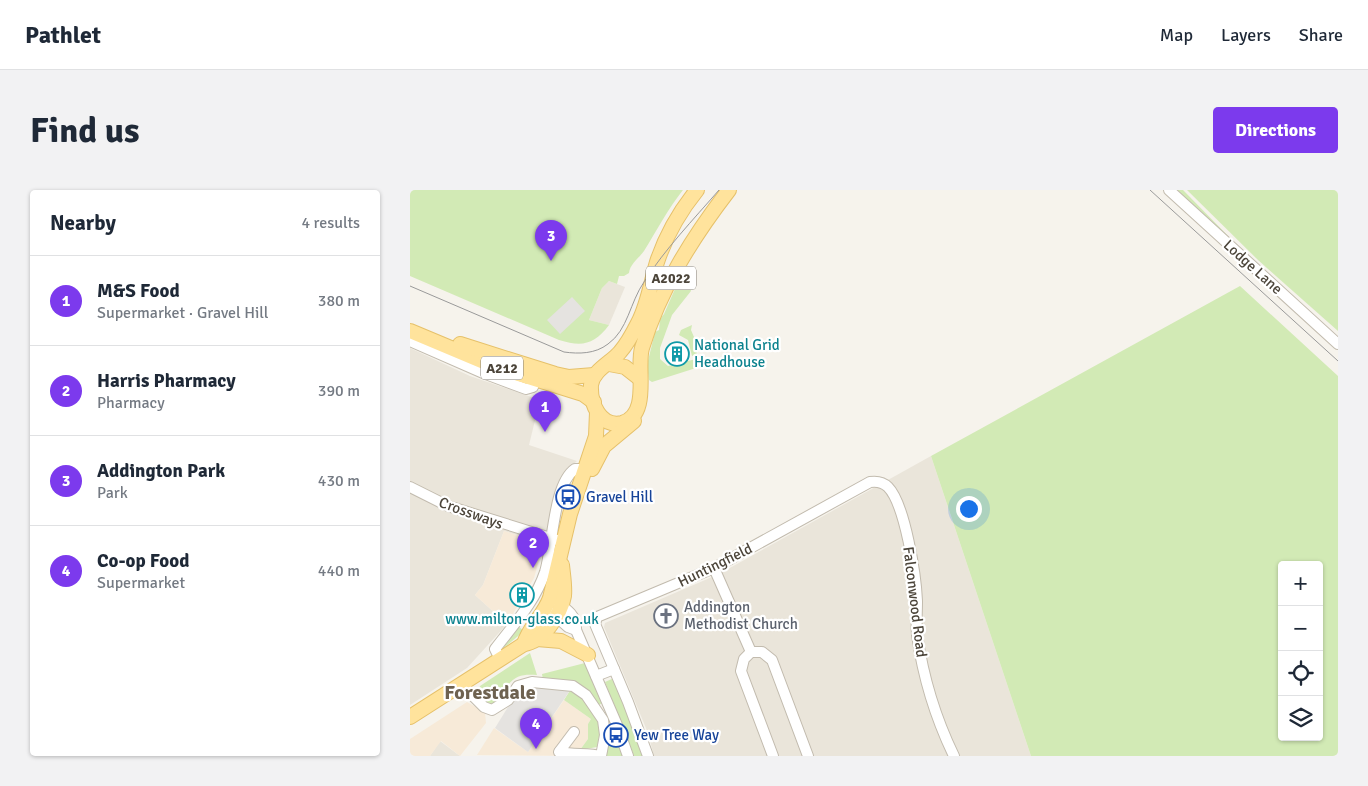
<!DOCTYPE html>
<html lang="en">
<head>
<meta charset="utf-8">
<style>
  :root { --surface:#fff; --page:#f2f2f3; --text:#1f2937; --muted:#747a83; --line:#e0e1e3; --accent:#7c3aed }
  body { margin:0; font-family:Signika,sans-serif; background:var(--page); color:var(--text) }
  .controls { position:absolute; right:15px; bottom:15px; display:grid; overflow:hidden; border-radius:5px; box-shadow:0 1px 4px #0004 }
  .controls button { width:45px; height:45px; display:grid; place-items:center; padding:0; border:0; border-bottom:1px solid var(--line); background:var(--surface); color:var(--text); font:25px sans-serif }
  .you { position:absolute; left:558px; top:318px; width:18px; height:18px; margin:-12px; border:4px solid #fff; border-radius:50%; background:#1a73e8; box-shadow:0 0 0 8px #1a73e833 }
  .badge { display:grid; place-items:center; width:32px; height:32px; border-radius:50%; background:var(--accent); color:#fff; font-size:16px; font-weight:700 }
  .pin { position:absolute; translate:-50% -41px; filter:drop-shadow(0 1px 2px #0008) }
  .pin::after { content:''; position:absolute; top:26px; width:18px; height:15px; background:inherit; clip-path:polygon(0 0,100% 0,50% 100%) }
  .list { margin:0; padding:0; list-style:none }
  h2 { display:flex; justify-content:space-between; align-items:center; height:65px; margin:0; padding:0 20px; font-size:21px }
  h2 small { font-size:16px; font-weight:400; color:var(--muted) }
  .list li { display:grid; grid-template-columns:32px 1fr auto; gap:15px; align-items:center; box-sizing:border-box; height:90px; padding:0 20px; border-top:1px solid var(--line) }
  .list b { display:block; font-size:19px; white-space:nowrap }
  .list p { margin:0; font-size:16px; white-space:nowrap; color:var(--muted) }
  .list em { font-size:16px; font-style:normal; color:var(--muted) }
  .icon { flex:none; width:28px; height:28px; fill:none; stroke:currentColor; stroke-width:2; stroke-linecap:round; stroke-linejoin:round }
  .map { position:relative; flex:none; width:928px; height:566px; overflow:hidden; border-radius:5px }
  header { display:flex; align-items:center; gap:30px; box-sizing:border-box; height:70px; padding:0 25px; background:var(--surface); border-bottom:1px solid var(--line) }
  header strong { font-size:24px }
  nav { display:flex; gap:28px; margin-inline-start:auto; font-size:18px }
  .intro { display:flex; align-items:center; justify-content:space-between; box-sizing:border-box; height:120px; padding:0 30px }
  h1 { margin:0; font-size:35px }
  .button { padding:12px 22px; border-radius:5px; background:var(--accent); color:#fff; font-size:18px; font-weight:700 }
  main { display:flex; gap:30px; padding:0 30px }
  aside { flex:1; background:var(--surface); border-radius:5px; box-shadow:0 1px 4px #0004 }
  .map>svg:first-child { display:block }
  .residential { fill:#eae5da }
  .commercial { fill:#f7ead8 }
  .green { fill:#d2eab5; fill-rule:evenodd }
  .parking { fill:#e5e3e0 }
  .lines { fill:none; stroke-linecap:round; stroke-linejoin:round }
  .minor-casing { stroke:#c2bbae; stroke-width:12 }
  .major-casing { stroke:#e6c16a; stroke-width:16 }
  .minor { stroke:#fff; stroke-width:10 }
  .major { stroke:#ffe39c; stroke-width:14 }
  .tram { stroke:#9a9a9a; stroke-width:1 }
  .labels { text-anchor:middle; dominant-baseline:central; stroke-width:4.5; stroke-linejoin:round; paint-order:stroke }
  .shield { fill:#fff; stroke:#817c74; stroke-width:1 }
  .shield-label { font-size:14px; font-weight:bold; fill:#4b4439 }
  .street-label { font-size:15px; fill:#4b4439; stroke:#fff }
  .culture-label { font-size:15px; fill:#0d838f; stroke:#fff; text-anchor:start }
  .transit-label { font-size:15px; fill:#164399; stroke:#fff; text-anchor:start }
  .worship-label { font-size:15px; fill:#5b616d; stroke:#fff; text-anchor:start }
  .district-label { font-size:20px; font-weight:bold; fill:#6e6250; stroke:#fff }
</style>
</head>
<body>
<header>
<strong>Pathlet</strong>
<nav><a>Map</a><a>Layers</a><a>Share</a></nav>
</header>
<div class="intro"><h1>Find us</h1><a class="button">Directions</a></div>
<main>
<aside>
<h2>Nearby<small>4 results</small></h2>
<ul class="list">
<li><span class="badge">1</span><div><b>M&amp;S Food</b><p>Supermarket · Gravel Hill</p></div><em>380 m</em></li>
<li><span class="badge">2</span><div><b>Harris Pharmacy</b><p>Pharmacy</p></div><em>390 m</em></li>
<li><span class="badge">3</span><div><b>Addington Park</b><p>Park</p></div><em>430 m</em></li>
<li><span class="badge">4</span><div><b>Co-op Food</b><p>Supermarket</p></div><em>440 m</em></li>
</ul>
</aside>
<div class="map">
<svg width="928" height="566" viewBox="0 0 928 566">
  <rect width="100%" height="100%" fill="#f6f3ec"/>
  <g class="residential">
    <polygon points="199,91 215,97 199,135 179,130 192,98"/>
    <polygon points="0,158 60,186 130,210 119,255 167,271 151,286 134,353 94,341 73,395 65,405 97,434 57,478 0,515"/>
    <polygon points="521,266 621,566 244,566 238,543 194,437 195,433 309,384"/>
    <polygon points="30,551 50,566 20,566"/>
  </g>
  <g class="commercial">
    <polygon points="94,341 134,353 124,388 97,434 65,405 73,395"/>
    <polygon points="154,510 181,529 178,534 178,549 170,560 170,566 67,565 84,538 118,562"/>
    <polygon points="57,512 75,522 76,533 50,566 31,551 20,566 0,566 0,549"/>
  </g>
  <g class="green">
    <path d="M0,0H273C258,19 247,40 234,61C229,68 220,74 219,83L214,86H209L207,94L199,91L192,98L179,130L199,135C184,155 172,157 149,150L0,86Z"/>
    <polygon points="767,0 773,0 824,52"/>
    <polygon points="777,0 928,0 928,141 848,70"/>
    <polygon points="271,91 279,92 281,101 262,125 250,158 250,169 258,176 286,169 285,165 282,166 278,150 269,145 271,140 282,135 281,140 287,154 286,178 242,192 239,190 237,175 245,142 249,140 250,129 254,124 268,92"/>
    <path d="M830,96L928,186V566H621L521,266ZM872,375H909V547H872Z"/>
    <polygon points="108,436 114,441 89,462 90,457"/>
    <path d="M120,463L127,485C114,484 106,485 98,495L101,498L95,507L83,515L76,514L68,502L70,496Z"/>
    <polygon points="175,473 192,513 189,515 180,503 133,490 132,484"/>
    <polygon points="204,488 234,566 224,566 195,492"/>
    <polygon points="161,499 175,507 191,537 187,557 170,560 178,549 178,534 181,529 154,510"/>
    <polygon points="198,537 202,537 213,566 194,566"/>
  </g>
  <g class="parking">
    <polygon points="162,107 175,121 150,144 137,130"/>
    <polygon points="121,496 161,499 118,562 85,538 108,501"/>
  </g>
  <g class="lines">
    <g class="minor-casing">
      <g id="minor">
        <polyline points="759,0 928,154"/>
        <polyline points="0,151 73,183 116,199 123,197 126,189"/>
        <polyline points="0,297 38,316 147,350"/>
        <polyline points="304,378 341,462"/>
        <path d="M146,412C157,419 167,426 166,440L207,535L218,566"/>
        <polyline points="141,422 158,437 166,440"/>
        <path d="M90,469L85,459C104,434 125,412 135,382C143,356 143,294 165,279H173"/>
        <polyline points="186,486 204,479"/>
        <polyline points="51,494 74,517 82,520 98,510 108,496 122,492 163,496 176,505 193,530 195,545 191,566"/>
        <path d="M150,561C160,566 177,562 191,566"/>
        <polyline points="149,562 164,542"/>
        <path d="M238,566L218,512L185,434L187,427L304,378L460,292C467,291 473,292 478,297C495,314 506,386 507,411C507,422 506,434 507,445C513,486 526,529 544,566"/>
        <polyline points="363,566 331,481 334,469 341,462 352,462 362,470 398,566"/>
      </g>
    </g>
    <g class="major-casing">
      <g id="major">
        <path d="M287,0C270,21 256,45 247,72C241,92 238,114 228,133C223,143 217,154 210,162C201,173 183,180 181,195C180,213 190,238 212,233C241,225 226,178 232,158C250,99 282,48 319,0"/>
        <polyline points="0,141 86,177 173,204 184,212"/>
        <polyline points="50,154 145,184 159,187 184,185"/>
        <polyline points="199,174 215,177 229,188"/>
        <polyline points="182,279 194,256 224,231"/>
        <polyline points="127,449 151,451 178,465"/>
        <path d="M114,454C119,437 134,425 140,408L160,324L186,246L187,222"/>
        <path d="M0,527L114,454C133,452 151,424 154,406C155,396 153,385 152,375"/>
      </g>
    </g>
    <use href="#minor" class="minor"/>
    <use href="#major" class="major"/>
    <g class="tram">
      <polyline points="740,0 928,171"/>
      <path d="M0,96L154,162C169,164 185,164 198,154C218,140 220,112 234,92C255,59 283,30 309,0"/>
    </g>
  </g>
  <defs>
    <g id="building-ring" transform="scale(1.25)"><circle r="9.5" fill="#fff" stroke="#0f9aa8" stroke-width="1.5"/><path d="M-4-6H4V6H1V3H-1V6H-4ZM-2.5-4.3h1.7v1.8h-1.7ZM.8-4.3h1.7v1.8H.8ZM-2.5-1h1.7V.8h-1.7ZM.8-1h1.7V.8H.8Z" fill="#0f9aa8"/></g>
    <g id="bus-ring" transform="scale(1.25)"><circle r="9.5" fill="#fff" stroke="#1a4fb4" stroke-width="1.5"/><path d="M-5-6H5V4H4V6H2V4H-2V6H-4V4H-5ZM-3.5-4V0h7V-4ZM-3.5 1.2v1.5H-2V1.2ZM2 1.2v1.5H3.5V1.2Z" fill="#1a4fb4"/></g>
    <g id="church-ring" transform="scale(1.25)"><circle r="9.5" fill="#fff" stroke="#6b7280" stroke-width="1.5"/><path d="M-1.2-6h2.4v3.5h3.3v2.4h-3.3V6h-2.4V-.1h-3.3v-2.4h3.3Z" fill="#6b7280"/></g>
  </defs>
  <g fill-rule="evenodd">
    <use href="#building-ring" x="267" y="164"/>
    <use href="#bus-ring" x="158" y="307"/>
    <use href="#building-ring" x="112" y="405"/>
    <use href="#church-ring" x="256" y="426"/>
    <use href="#bus-ring" x="206" y="545"/>
  </g>
  <g class="labels">
    <g class="shield">
      <rect x="236" y="76.5" width="50" height="23" rx="4"/>
      <rect x="71" y="166.5" width="42" height="23" rx="4"/>
    </g>
    <g class="shield-label">
      <text x="261" y="88">A2022</text>
      <text x="92" y="178">A212</text>
    </g>
    <g class="street-label">
      <text transform="translate(843 77) rotate(42)">Lodge Lane</text>
      <text transform="translate(61 323) rotate(20)">Crossways</text>
      <text transform="translate(305 375) rotate(-26)">Huntingfield</text>
      <text transform="translate(505 412) rotate(83)">Falconwood Road</text>
    </g>
    <g class="culture-label">
      <text x="284" y="155">National Grid<tspan x="284" dy="17">Headhouse</tspan></text>
      <text x="112" y="429" text-anchor="middle">www.milton-glass.co.uk</text>
    </g>
    <g class="transit-label">
      <text x="176" y="307">Gravel Hill</text>
      <text x="224" y="545">Yew Tree Way</text>
    </g>
    <g class="worship-label">
      <text x="274" y="417">Addington<tspan x="274" dy="17">Methodist Church</tspan></text>
    </g>
    <g class="district-label">
      <text x="80" y="502">Forestdale</text>
    </g>
  </g>
</svg>
<div class="controls">
<button>+</button>
<button>−</button>
<button><svg class="icon" aria-label="locate" viewBox="0 0 24 24"><circle cx="12" cy="12" r="6"/><path d="M12 2v4M12 18v4M2 12h4M18 12h4"/></svg></button>
<button><svg class="icon" aria-label="layers" viewBox="0 0 24 24"><path d="M12 4l9 5-9 5-9-5zM3 14l9 5 9-5"/></svg></button>
</div>
<div class="you"></div>
<div class="pin badge" style="left:135px;top:242px">1</div>
<div class="pin badge" style="left:123px;top:378px">2</div>
<div class="pin badge" style="left:141px;top:71px">3</div>
<div class="pin badge" style="left:126px;top:559px">4</div>
</div>
</main>
</body>
</html>
